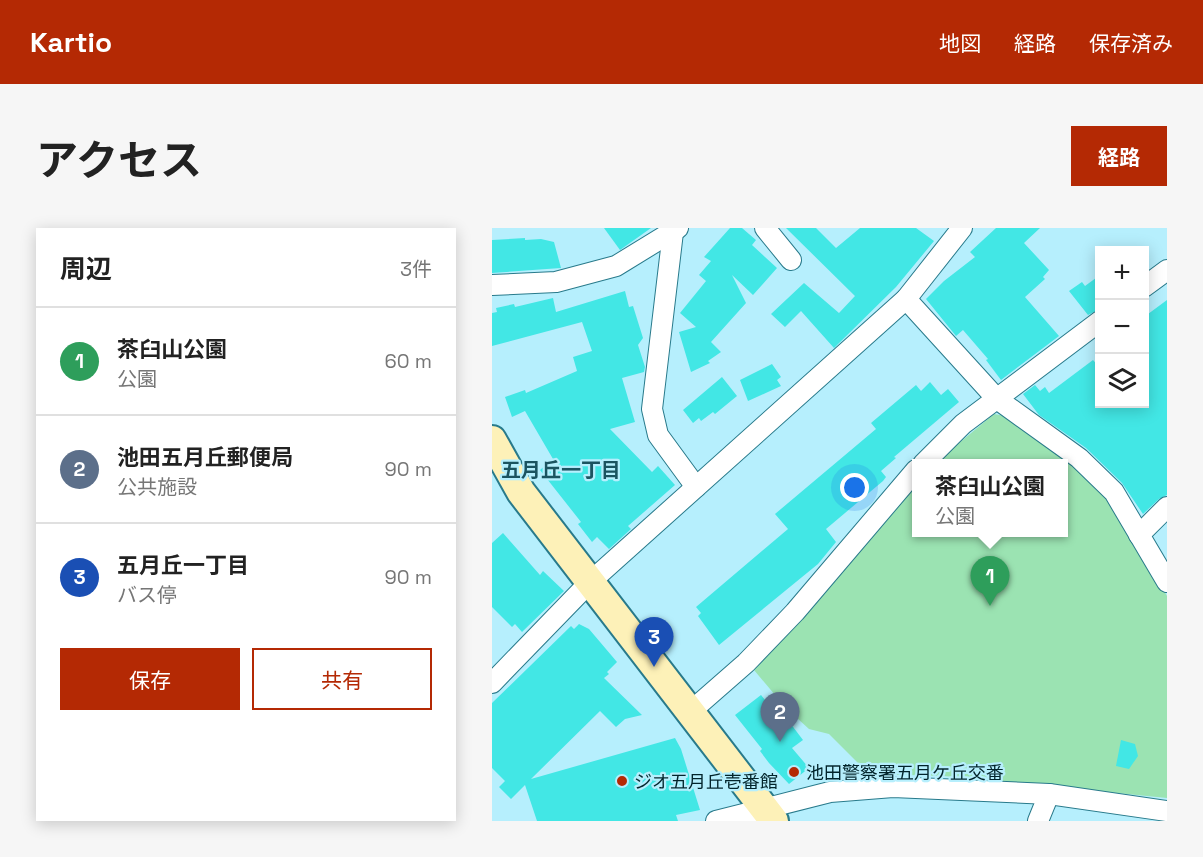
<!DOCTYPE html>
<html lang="ja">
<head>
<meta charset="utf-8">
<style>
  :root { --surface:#fff; --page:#f6f6f6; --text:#222; --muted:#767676; --line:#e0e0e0; --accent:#b42904 }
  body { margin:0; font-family:"Space Grotesk","Noto Sans JP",sans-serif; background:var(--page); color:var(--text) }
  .controls { position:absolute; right:18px; top:18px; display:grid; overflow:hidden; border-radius:0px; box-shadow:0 3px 15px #0003 }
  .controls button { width:54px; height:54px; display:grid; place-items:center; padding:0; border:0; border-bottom:2px solid var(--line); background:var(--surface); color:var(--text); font:30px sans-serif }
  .you { position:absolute; left:363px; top:260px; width:21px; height:21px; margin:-15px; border:4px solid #fff; border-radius:50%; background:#1a73e8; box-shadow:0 0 0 9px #1a73e833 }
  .badge { display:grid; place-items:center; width:39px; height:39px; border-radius:50%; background:var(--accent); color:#fff; font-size:20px; font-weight:700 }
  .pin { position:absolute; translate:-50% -50px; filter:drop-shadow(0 2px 3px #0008) }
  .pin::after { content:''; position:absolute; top:32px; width:21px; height:18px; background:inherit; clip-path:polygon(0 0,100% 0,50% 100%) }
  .popup { position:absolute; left:420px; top:231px; width:156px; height:78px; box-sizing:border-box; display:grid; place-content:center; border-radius:0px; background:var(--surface); filter:drop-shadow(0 2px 4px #0005); font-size:20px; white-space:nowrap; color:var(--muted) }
  .popup b { font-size:22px; color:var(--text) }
  .popup::after { content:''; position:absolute; left:50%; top:100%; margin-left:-12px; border:12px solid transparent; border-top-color:var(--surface) }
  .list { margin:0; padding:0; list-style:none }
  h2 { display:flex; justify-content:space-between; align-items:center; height:78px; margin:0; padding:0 24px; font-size:26px }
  h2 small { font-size:20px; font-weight:400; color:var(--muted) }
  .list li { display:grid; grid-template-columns:39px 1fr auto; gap:18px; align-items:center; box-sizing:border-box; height:108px; padding:0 24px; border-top:2px solid var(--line) }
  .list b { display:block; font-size:22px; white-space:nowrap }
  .list p { margin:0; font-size:20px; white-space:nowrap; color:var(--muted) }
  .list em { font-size:20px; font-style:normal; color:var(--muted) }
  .actions { display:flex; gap:12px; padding:18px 24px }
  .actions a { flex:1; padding:14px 0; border:2px solid var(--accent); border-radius:0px; text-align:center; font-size:21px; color:var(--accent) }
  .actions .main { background:var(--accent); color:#fff }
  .icon { flex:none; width:33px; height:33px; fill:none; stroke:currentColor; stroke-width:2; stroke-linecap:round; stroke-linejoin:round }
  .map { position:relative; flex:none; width:675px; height:593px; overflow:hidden; border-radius:0px }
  header { display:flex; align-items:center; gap:36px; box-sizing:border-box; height:84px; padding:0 30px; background:var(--accent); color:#fff }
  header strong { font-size:28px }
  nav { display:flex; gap:33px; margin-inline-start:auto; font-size:21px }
  .intro { display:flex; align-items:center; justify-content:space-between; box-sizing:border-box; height:144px; padding:0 36px }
  h1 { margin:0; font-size:42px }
  .button { padding:15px 27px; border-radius:0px; background:var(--accent); color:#fff; font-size:21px; font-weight:700 }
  main { display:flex; gap:36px; padding:0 36px }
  aside { flex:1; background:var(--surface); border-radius:0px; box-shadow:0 3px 15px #0003 }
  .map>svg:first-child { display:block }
  .green { fill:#9be3b2 }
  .building { fill:#42e7e5 }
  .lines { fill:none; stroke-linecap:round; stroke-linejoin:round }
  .street-casing { stroke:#287a8b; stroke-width:22 }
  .secondary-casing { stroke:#287a8b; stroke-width:32 }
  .street { stroke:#fff; stroke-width:20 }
  .secondary { stroke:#fdf1b8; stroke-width:28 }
  .poi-dot { fill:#b42904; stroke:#b6effd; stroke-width:2 }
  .labels { text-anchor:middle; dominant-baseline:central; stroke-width:4.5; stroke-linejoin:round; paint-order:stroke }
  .poi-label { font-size:18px; fill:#02242b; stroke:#b6effd; text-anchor:start }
  .neighbourhood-label { font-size:20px; font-weight:bold; fill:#1b5460; stroke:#b6effd }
</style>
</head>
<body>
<header>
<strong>Kartio</strong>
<nav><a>地図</a><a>経路</a><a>保存済み</a></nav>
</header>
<div class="intro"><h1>アクセス</h1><a class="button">経路</a></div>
<main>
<aside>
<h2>周辺<small>3件</small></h2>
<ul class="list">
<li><span class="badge" style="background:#2e9e5b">1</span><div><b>茶臼山公園</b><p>公園</p></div><em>60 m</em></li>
<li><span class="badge" style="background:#5c6f8a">2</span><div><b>池田五月丘郵便局</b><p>公共施設</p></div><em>90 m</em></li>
<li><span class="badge" style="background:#1a4fb4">3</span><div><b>五月丘一丁目</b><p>バス停</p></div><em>90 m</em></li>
</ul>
<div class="actions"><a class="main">保存</a><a>共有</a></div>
</aside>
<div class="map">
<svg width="675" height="593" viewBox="0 0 675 593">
  <rect width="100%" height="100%" fill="#b6effd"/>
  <polygon class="green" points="502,186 513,188 580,235 616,269 675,368 675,570 452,548 377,546 337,506 317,501 294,480 262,442 313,387 424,255 424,304 572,304 572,236 443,235"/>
  <g class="building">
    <polygon points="112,0 159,0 128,22"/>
    <polygon points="238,0 250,0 264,12 260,17 285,40 261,67 240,47 254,75 219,114 229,124 216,133 218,135 199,144 187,104 204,99 188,85 214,53 207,47 219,33 212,29"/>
    <polygon points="294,0 324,0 344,20 368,0 424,0 442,13 404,59 342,120 309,83 293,99 279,86 312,55 347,85 363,68"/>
    <polygon points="504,0 548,0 532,15 557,42 551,49 553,51 533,69 567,108 509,152 494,132 496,131 471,102 464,108 434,71 452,53 483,29 478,24"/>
    <polygon points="33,10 33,12 49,11 62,14 69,40 0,45 0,12"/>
    <polygon points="608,47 608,81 596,87 577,63 590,54 593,58"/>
    <polygon points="133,63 137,79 141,78 151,110 146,117 153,139 152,144 130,150 143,194 118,201 160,244 166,238 183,257 136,298 139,301 117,321 105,309 100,314 86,296 89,294 48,242 61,231 33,183 20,189 13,169 33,162 34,165 85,143 81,129 100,123 90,94 0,118 0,85 5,84 4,80 22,76 23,79 61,70 64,84"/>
    <polygon points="675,72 675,267 667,271 651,286 630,255 594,220 547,187 531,166 543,157 548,163 553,159 557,165 601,132 608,140 608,176 652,176 652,89"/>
    <polygon points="280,136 289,149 285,152 289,158 256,173 248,152"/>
    <polygon points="230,149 245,168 223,186 221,184 209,193 207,190 201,195 191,182"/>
    <polygon points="438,154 449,167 456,161 467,174 402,229 404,230 389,243 394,249 391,253 334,301 344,314 326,336 227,417 206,388 209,385 204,379 296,301 283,286 384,201 379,195 424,157 429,163"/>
    <polygon points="11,305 48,347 51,343 72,363 30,404 23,396 20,399 0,379 0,315"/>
    <polygon points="87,396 97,401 125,434 115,444 117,446 112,450 150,487 133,491 124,499 108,483 39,551 183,510 189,521 208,582 184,587 186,593 45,593 33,557 19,571 7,559 13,553 0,540 0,475 79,398 82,401"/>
    <polygon points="269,467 291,494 295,491 311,512 300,520 317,540 297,556 277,535 268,523 270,521 243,487"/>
    <polygon points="629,512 643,516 646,528 637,541 624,538"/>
  </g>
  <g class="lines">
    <g class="street-casing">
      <g id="street">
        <polyline points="273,0 299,32"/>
        <polyline points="181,4 160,181 166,207 204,259"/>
        <polyline points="0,57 64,54 124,38 186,0"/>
        <polyline points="652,59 675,42"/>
        <polyline points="414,71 505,171 587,230 622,264 675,354"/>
        <polyline points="431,236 471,196 608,93"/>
        <polyline points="647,307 675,279"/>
        <polyline points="0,455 97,355 414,71 470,0"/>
        <polyline points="198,484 254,435 303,384 424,242"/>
        <polyline points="224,593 338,564 401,559 557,566 675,583"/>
        <polyline points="546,593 557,566"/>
      </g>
    </g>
    <g class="secondary-casing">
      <polyline id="secondary" points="0,212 29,264 282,593"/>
    </g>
    <use href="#street" class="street"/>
    <use href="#secondary" class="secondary"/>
  </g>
  <g class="poi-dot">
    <circle cx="302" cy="544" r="6"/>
    <circle cx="130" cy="553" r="6"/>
  </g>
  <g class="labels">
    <g class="poi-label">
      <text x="314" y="544">池田警察署五月ケ丘交番</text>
      <text x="142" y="553">ジオ五月丘壱番館</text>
    </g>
    <g class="neighbourhood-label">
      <text x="69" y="242">五月丘一丁目</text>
    </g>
  </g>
</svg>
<div class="controls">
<button>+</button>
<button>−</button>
<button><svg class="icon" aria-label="layers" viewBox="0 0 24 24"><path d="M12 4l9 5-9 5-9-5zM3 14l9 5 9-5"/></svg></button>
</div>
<div class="you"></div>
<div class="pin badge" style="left:498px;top:378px;background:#2e9e5b">1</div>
<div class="popup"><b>茶臼山公園</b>公園</div>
<div class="pin badge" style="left:288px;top:514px;background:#5c6f8a">2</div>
<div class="pin badge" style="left:162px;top:439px;background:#1a4fb4">3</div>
</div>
</main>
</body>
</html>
